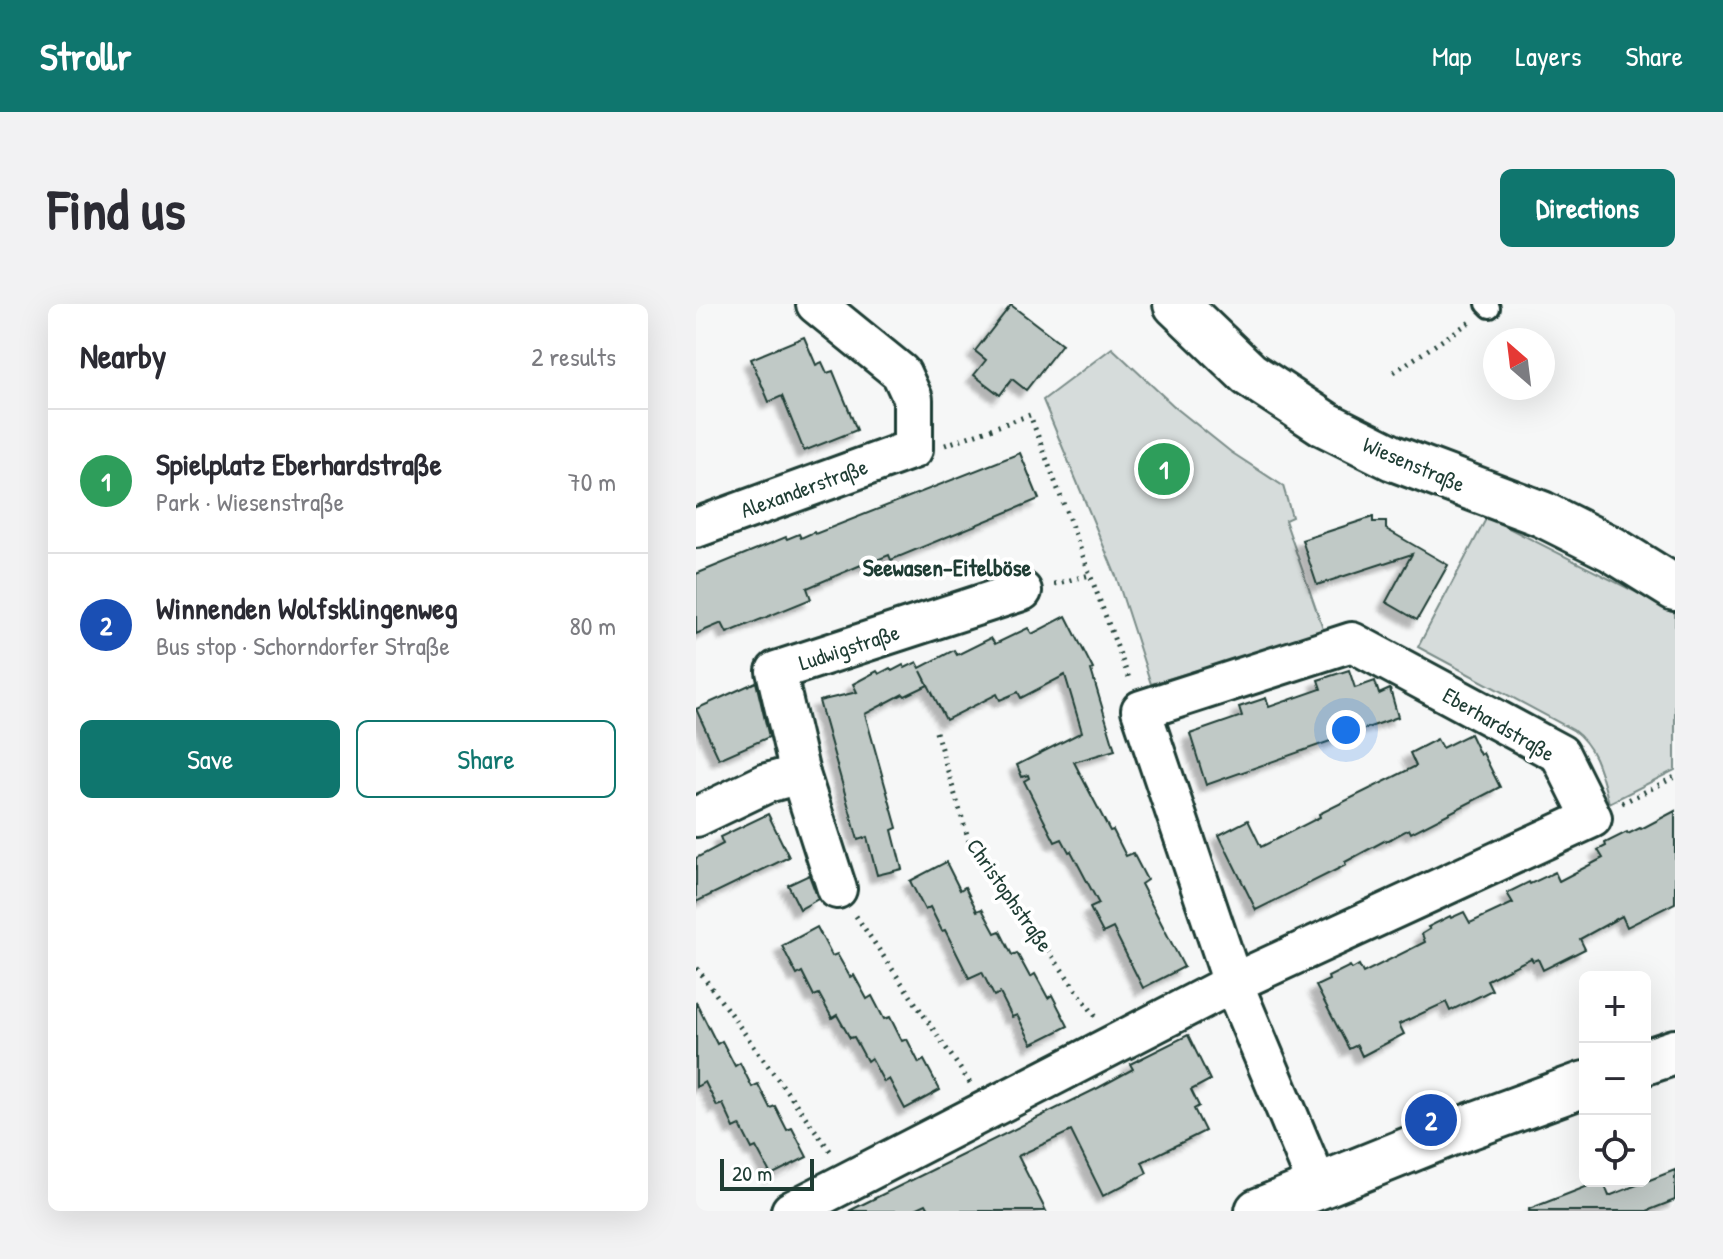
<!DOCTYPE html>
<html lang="en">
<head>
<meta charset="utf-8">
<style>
  :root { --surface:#fff; --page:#f2f2f3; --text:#2b2b33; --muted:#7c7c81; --line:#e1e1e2; --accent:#0f766e }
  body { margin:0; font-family:"Patrick Hand",sans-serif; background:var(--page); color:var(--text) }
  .controls { position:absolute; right:24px; bottom:24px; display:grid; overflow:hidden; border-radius:12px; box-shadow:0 8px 32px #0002 }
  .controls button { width:72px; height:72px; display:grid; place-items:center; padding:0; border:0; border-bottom:2px solid var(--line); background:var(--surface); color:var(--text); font:40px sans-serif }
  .compass { position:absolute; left:787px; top:24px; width:72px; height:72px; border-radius:50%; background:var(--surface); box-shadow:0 8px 32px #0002; rotate:332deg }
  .scale { position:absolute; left:24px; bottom:20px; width:94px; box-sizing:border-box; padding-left:8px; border:4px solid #1f3d34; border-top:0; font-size:22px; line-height:28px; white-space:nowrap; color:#1f3d34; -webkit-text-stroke:6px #fff; paint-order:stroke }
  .you { position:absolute; left:650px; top:426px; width:28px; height:28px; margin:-20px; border:6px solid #fff; border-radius:50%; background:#1a73e8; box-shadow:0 0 0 12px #1a73e833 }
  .badge { display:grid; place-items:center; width:52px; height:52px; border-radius:50%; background:var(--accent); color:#fff; font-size:26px; font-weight:700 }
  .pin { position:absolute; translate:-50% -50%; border:4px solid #fff; box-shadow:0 2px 8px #0006 }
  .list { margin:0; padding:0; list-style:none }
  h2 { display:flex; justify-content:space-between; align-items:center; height:104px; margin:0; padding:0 32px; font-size:34px }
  h2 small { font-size:26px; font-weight:400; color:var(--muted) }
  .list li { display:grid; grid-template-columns:52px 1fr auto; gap:24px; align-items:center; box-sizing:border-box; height:144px; padding:0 32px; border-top:2px solid var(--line) }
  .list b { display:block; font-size:30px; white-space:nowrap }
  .list p { margin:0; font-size:26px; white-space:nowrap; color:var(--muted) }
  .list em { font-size:26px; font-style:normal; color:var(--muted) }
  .actions { display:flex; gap:16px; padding:24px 32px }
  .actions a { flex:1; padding:18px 0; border:2px solid var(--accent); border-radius:12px; text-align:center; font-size:28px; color:var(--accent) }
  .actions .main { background:var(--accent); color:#fff }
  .icon { flex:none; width:44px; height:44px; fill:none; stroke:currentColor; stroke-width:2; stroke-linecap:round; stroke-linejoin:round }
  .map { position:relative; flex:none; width:979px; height:907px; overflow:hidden; border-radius:12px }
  header { display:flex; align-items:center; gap:48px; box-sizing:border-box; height:112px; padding:0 40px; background:var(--accent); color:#fff }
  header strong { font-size:38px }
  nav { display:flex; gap:44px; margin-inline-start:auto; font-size:28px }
  .intro { display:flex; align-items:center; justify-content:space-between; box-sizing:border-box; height:192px; padding:0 48px }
  h1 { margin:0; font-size:56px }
  .button { padding:20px 36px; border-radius:12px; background:var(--accent); color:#fff; font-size:28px; font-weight:700 }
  main { display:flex; gap:48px; padding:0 48px }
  aside { flex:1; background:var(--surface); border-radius:12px; box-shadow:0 8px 32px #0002 }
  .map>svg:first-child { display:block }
  .green { fill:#d6dcdb; stroke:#7a8c88; stroke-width:2 }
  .building { fill:#c0c9c6; stroke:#1f3d34; stroke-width:2; filter:url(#shadow) }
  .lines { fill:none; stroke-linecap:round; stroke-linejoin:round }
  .lane-casing { stroke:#1f3d34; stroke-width:24 }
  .street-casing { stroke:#1f3d34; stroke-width:44 }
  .secondary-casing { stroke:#1f3d34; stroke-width:50 }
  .path { stroke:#1f3d34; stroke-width:5; stroke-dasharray:2 6; stroke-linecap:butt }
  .lane { stroke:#fff; stroke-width:18 }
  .street { stroke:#fff; stroke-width:38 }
  .secondary { stroke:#fff; stroke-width:44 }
  .labels { text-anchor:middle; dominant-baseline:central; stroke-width:8; stroke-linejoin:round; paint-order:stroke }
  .street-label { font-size:22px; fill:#1f3d34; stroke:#fff }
  .neighbourhood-label { font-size:24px; font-weight:bold; fill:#1f3d34; stroke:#fff }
</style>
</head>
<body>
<header>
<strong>Strollr</strong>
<nav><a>Map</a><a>Layers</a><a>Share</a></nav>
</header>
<div class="intro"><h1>Find us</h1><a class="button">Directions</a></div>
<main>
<aside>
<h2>Nearby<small>2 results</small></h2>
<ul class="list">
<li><span class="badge" style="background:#2e9e5b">1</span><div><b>Spielplatz Eberhardstraße</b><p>Park · Wiesenstraße</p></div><em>70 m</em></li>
<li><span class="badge" style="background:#1a4fb4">2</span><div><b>Winnenden Wolfsklingenweg</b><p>Bus stop · Schorndorfer Straße</p></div><em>80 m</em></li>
</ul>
<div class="actions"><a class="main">Save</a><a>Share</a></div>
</aside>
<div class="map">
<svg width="979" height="907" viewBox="0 0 979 907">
  <defs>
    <filter id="shadow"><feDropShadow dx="-7" dy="7" stdDeviation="2" flood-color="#0004"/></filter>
  </defs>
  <rect width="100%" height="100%" fill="#f6f7f7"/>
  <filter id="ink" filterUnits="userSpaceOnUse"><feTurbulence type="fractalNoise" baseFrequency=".0125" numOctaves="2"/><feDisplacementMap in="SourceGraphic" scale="16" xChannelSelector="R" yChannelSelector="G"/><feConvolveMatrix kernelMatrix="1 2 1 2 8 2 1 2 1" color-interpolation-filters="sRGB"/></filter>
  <g filter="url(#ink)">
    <g class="green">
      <polygon points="416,44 480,104 535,148 587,182 596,213 589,216 628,328 455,380 420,272 347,96"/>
      <path d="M791,213L977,307L979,310V466L913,499C905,471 901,444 877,426L722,343Z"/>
    </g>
    <g class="building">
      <polygon points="315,1 366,40 330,86 316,75 304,91 278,71 290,56 279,47"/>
      <polygon points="108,33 120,61 126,58 131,69 137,67 161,126 108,147 86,92 73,98 55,55"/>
      <polygon points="324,149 343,195 195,256 193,251 166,262 165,261 111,284 115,295 31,329 26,319 0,330 0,270 90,233 91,235 103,230 105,234 118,228 119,230"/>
      <polygon points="677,213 677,218 690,218 690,225 752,261 721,316 690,298 716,250 621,281 606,236"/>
      <polygon points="370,312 397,365 395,366 419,446 378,458 414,527 417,526 430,552 437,549 451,576 445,580 488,663 447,684 417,624 407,629 394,604 403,600 375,547 373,548 366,535 359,538 328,477 333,474 332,471 326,473 321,461 386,428 369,371 325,394 322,388 304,396 301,390 250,416 225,367 232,381 209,392 207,390 169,410 201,524 196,526 206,565 181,571 171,533 162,536 123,397 161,388 157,380 181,367 183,370 194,364 196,367 207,361 209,364 221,358 224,364 258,346 261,351 295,334 299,340 332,324 336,330"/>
      <polygon points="653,366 659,384 679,377 683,390 694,385 702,413 510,481 494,430 546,412 543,403 570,394 573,403 625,385 622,376"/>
      <polygon points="60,378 73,433 23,455 0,405"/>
      <polygon points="774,430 784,451 787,449 804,483 715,529 713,525 691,537 690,536 649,558 650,561 560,606 523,531 552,516 565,543 624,513 623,510 720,462 714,449 741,435 746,444"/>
      <polygon points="979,507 979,599 931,623 926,612 884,635 889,645 847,666 842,655 837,657 835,654 791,676 796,686 754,707 750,698 703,720 708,730 666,752 661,741 653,745 620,682 633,676 632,673 654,662 656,665 663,661 667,669 729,638 726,630 734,625 732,623 754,612 755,614 768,608 774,619 817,599 811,589 833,578 834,580 859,568 863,577 907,554 902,546 910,542 909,539 931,528 932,530 944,524 945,525"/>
      <polygon points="72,510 93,553 0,598 0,554 27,540 24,533"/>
      <polygon points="250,558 264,586 269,583 281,607 286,605 299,629 304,627 316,651 321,649 334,673 339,670 352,694 356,691 372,722 336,740 321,711 316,713 304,689 298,692 286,668 273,674 249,626 246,627 234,603 229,606 214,577"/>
      <polygon points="113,571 122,595 104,605 92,581"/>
      <polygon points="121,623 136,652 141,650 154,673 158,671 171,695 176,692 188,715 194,713 206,737 211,735 223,759 228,756 244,786 209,805 193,775 188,778 175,754 171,757 158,733 154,734 141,711 136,714 123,690 118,692 106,668 101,671 86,642"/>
      <polygon points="0,698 21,740 26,737 39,762 44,759 56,783 62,780 74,804 79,802 91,826 96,824 111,853 75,871 60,843 56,845 44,821 38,824 27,800 21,802 9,778 0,783"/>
      <polygon points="492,731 514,776 495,786 503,802 498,805 509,827 446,858 451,869 407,892 375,827 322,852 350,907 234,907 230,900 215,907 153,907 402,784 437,765 434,760"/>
      <polygon points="979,866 979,896 951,907 833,907 833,905 905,877 907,877 913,892"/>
    </g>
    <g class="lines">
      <g class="lane-casing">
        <polyline id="lane" points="790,0 794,4"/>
      </g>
      <g class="street-casing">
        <g id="street">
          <polyline points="0,224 217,145 217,95 205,69 120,0"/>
          <polyline points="0,513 71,479 104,470"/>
          <polyline points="141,585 104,470 80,367 326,287"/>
          <polyline points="95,907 537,679 896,514 864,450 656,338 445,406 537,679 622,882"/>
        </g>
      </g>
      <g class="secondary-casing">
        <g id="secondary">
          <polyline points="480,0 553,70 629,120 697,154 846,210 916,245 979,284"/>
          <polyline points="949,758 979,748"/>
          <polyline points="562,907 750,831 889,780"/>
        </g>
      </g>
      <g class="path">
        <polyline points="698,68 774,18"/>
        <polyline points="249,141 334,111 434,377"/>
        <polyline points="358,280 394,271"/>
        <polyline points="240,428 273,537 400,713"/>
        <polyline points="926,499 979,473"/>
        <polyline points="160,612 274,779"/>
        <polyline points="1,664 135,848"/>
      </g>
      <use href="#lane" class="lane"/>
      <use href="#street" class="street"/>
      <use href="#secondary" class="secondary"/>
    </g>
  </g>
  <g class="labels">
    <g class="street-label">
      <text transform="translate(718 160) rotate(23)">Wiesenstraße</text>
      <text transform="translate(108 184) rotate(-20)">Alexanderstraße</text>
      <text transform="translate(153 343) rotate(-18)">Ludwigstraße</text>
      <text transform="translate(803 420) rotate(30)">Eberhardstraße</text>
      <text transform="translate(314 591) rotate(55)">Christophstraße</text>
    </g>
    <g class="neighbourhood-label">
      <text x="251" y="263">Seewasen-Eitelböse</text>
    </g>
  </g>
</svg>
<div class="controls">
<button>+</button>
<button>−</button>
<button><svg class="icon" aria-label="locate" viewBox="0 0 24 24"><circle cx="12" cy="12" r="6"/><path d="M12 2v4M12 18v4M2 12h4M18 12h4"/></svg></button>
</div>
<svg class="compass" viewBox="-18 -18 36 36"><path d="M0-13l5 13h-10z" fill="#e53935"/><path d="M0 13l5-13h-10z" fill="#7c7c81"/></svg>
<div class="scale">20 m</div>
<div class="you"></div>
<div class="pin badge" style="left:468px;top:165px;background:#2e9e5b">1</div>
<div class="pin badge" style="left:735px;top:816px;background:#1a4fb4">2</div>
</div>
</main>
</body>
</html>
